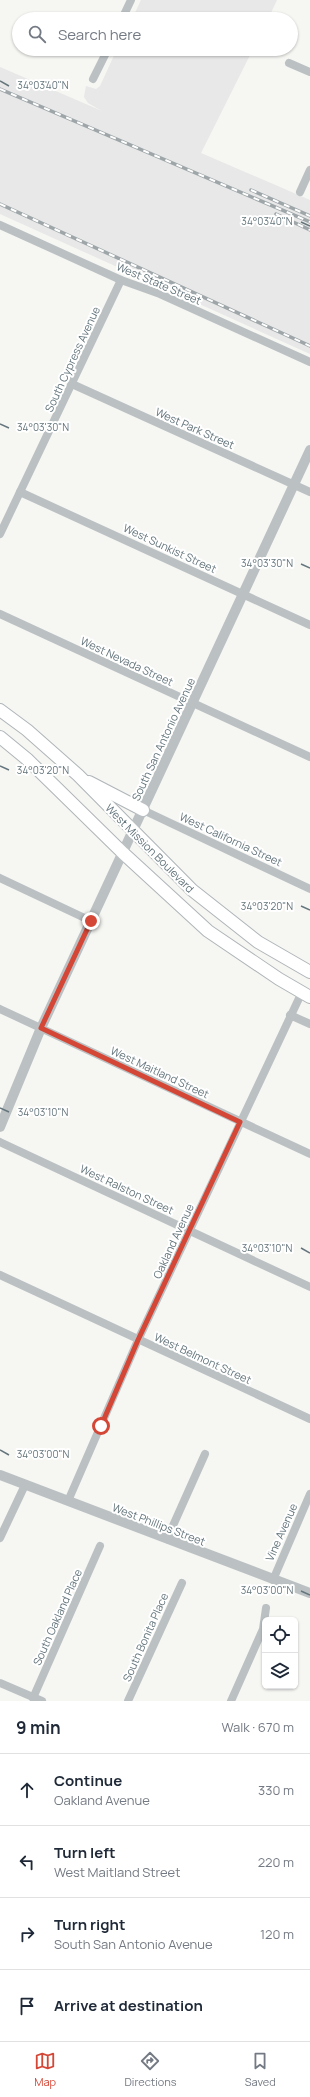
<!DOCTYPE html>
<html lang="en">
<head>
<meta charset="utf-8">
<style>
  :root { --surface:#fff; --page:#f6f6f7; --text:#1f2937; --muted:#747a83; --line:#e0e1e3; --accent:#d44636 }
  body { margin:0; font-family:Manrope,sans-serif; background:var(--page); color:var(--text) }
  .controls { position:absolute; right:12px; bottom:12px; display:grid; overflow:hidden; border-radius:6px; box-shadow:0 1px 3px #0004 }
  .controls button { width:36px; height:36px; display:grid; place-items:center; padding:0; border:0; border-bottom:1px solid var(--line); background:var(--surface); color:var(--text); font:20px sans-serif }
  .stop { position:absolute; width:12px; height:12px; margin:-9px; border:3px solid #d44636; border-radius:50%; background:#fff }
  .stop.end { background:#d44636; border-color:#fff; box-shadow:0 1px 4px #0008 }
  .list { margin:0; padding:0; list-style:none }
  h2 { display:flex; justify-content:space-between; align-items:center; height:52px; margin:0; padding:0 16px; font-size:17px }
  h2 small { font-size:13px; font-weight:400; color:var(--muted) }
  .list li { display:grid; grid-template-columns:26px 1fr auto; gap:12px; align-items:center; box-sizing:border-box; height:72px; padding:0 16px; border-top:1px solid var(--line) }
  .list b { display:block; font-size:15px; white-space:nowrap }
  .list p { margin:0; font-size:13px; white-space:nowrap; color:var(--muted) }
  .list em { font-size:13px; font-style:normal; color:var(--muted) }
  .icon { flex:none; width:22px; height:22px; fill:none; stroke:currentColor; stroke-width:2; stroke-linecap:round; stroke-linejoin:round }
  .map { position:relative; flex:none; width:310px; height:1701px; overflow:hidden }
  .search { position:absolute; background:var(--surface); box-shadow:0 1px 3px #0004; left:12px; right:12px; top:12px; height:44px; display:flex; align-items:center; gap:10px; box-sizing:border-box; padding:0 14px; border-radius:22px; color:var(--muted); font-size:15px }
  .sheet { height:340px; background:var(--surface) }
  nav { display:flex; justify-content:space-around; align-items:center; box-sizing:border-box; height:56px; border-top:1px solid var(--line); background:var(--surface); font-size:11px; color:var(--muted) }
  nav a { display:grid; justify-items:center; gap:2px }
  nav .on { color:var(--accent) }
  .map>svg:first-child { display:block }
  .built { fill:#e7e8e7 }
  .lines { fill:none; stroke-linecap:round; stroke-linejoin:round }
  .primary-casing { stroke:#afb5b8; stroke-width:14 }
  .minor { stroke:#bbc1c3; stroke-width:8 }
  .tertiary { stroke:#bbc1c3; stroke-width:10 }
  .primary { stroke:#fff; stroke-width:12 }
  .rail-casing { stroke:#9ea6a9; stroke-width:3.5 }
  .rail { stroke:#fff; stroke-width:2; stroke-dasharray:6; stroke-linecap:butt }
  .route { stroke:#d44636; stroke-width:5 }
  .ticks { fill:none; stroke:#64757c; stroke-width:1.5 }
  .labels { text-anchor:middle; dominant-baseline:central; stroke-width:4; stroke-linejoin:round; paint-order:stroke }
  .street-label { font-size:11px; fill:#64757c; stroke:#fff }
  .ticks-label { font-size:10px; text-anchor:middle; fill:#64757c; stroke:#fff; stroke-width:4; stroke-linejoin:round; paint-order:stroke }
</style>
</head>
<body>
<div class="map">
<svg width="310" height="1701" viewBox="0 0 310 1701">
  <rect width="100%" height="100%" fill="#f6f6f3"/>
  <g class="built">
    <polygon points="141,0 277,0 268,19 132,19"/>
    <polygon points="117,49 253,49 201,153 310,200 310,354 0,214 0,67 102,111 88,103 84,97 86,86 96,89 100,86"/>
  </g>
  <g class="lines">
    <g class="primary-casing">
      <g id="primary">
        <polyline points="0,710 27,730 78,775 192,890 258,942 310,972"/>
        <polyline points="0,737 28,760 123,853 208,931 279,979 310,997"/>
        <polyline points="89,782 143,810"/>
      </g>
    </g>
    <g class="minor">
      <polyline points="122,19 131,0"/>
      <polyline points="289,63 310,72"/>
      <polyline points="93,79 108,49"/>
      <polyline points="300,192 310,170"/>
      <polyline points="0,225 121,280 160,294 310,362"/>
      <polyline points="72,384 310,492"/>
      <polyline points="20,492 310,625"/>
      <polyline points="0,534 121,280"/>
      <polyline points="0,614 310,757"/>
      <polyline points="143,810 310,889"/>
      <polyline points="0,878 91,921"/>
      <polyline points="0,1009 310,1154"/>
      <polyline points="290,1015 310,1024"/>
      <polyline points="0,1142 310,1287"/>
      <polyline points="0,1275 310,1419"/>
      <polyline points="68,1501 138,1340 302,992"/>
      <polyline points="0,1538 25,1485"/>
      <polyline points="167,1539 205,1454"/>
      <polyline points="273,1580 310,1494"/>
      <polyline points="0,1683 42,1701"/>
      <polyline points="33,1698 100,1546"/>
      <polyline points="128,1701 182,1583"/>
      <polyline points="231,1701 263,1629 266,1608"/>
    </g>
    <g class="tertiary">
      <polyline points="0,1127 41,1028 310,450"/>
      <polyline points="0,1475 310,1593"/>
    </g>
    <use href="#primary" class="primary"/>
    <g class="rail-casing">
      <g id="rail">
        <polyline points="0,89 310,222"/>
        <polyline points="251,190 310,216"/>
        <polyline points="0,204 310,346"/>
        <polyline points="276,214 310,230"/>
      </g>
    </g>
    <use href="#rail" class="rail"/>
  </g>
  <g class="lines">
    <polyline class="route" points="91,921 41,1028 240,1122 138,1340 101,1426"/>
  </g>
  <path class="ticks" d="M0,81L9,86M301,222L310,226M0,424L9,428M301,564L310,568M0,766L9,770M301,906L310,910M0,1108L9,1112M301,1248L310,1253M0,1450L9,1455M301,1591L310,1595"/>
  <g class="labels">
    <g class="street-label">
      <text transform="translate(159 283) rotate(23)">West State Street</text>
      <text transform="translate(72 359) rotate(-65)">South Cypress Avenue</text>
      <text transform="translate(195 428) rotate(24)">West Park Street</text>
      <text transform="translate(170 548) rotate(25)">West Sunkist Street</text>
      <text transform="translate(127 661) rotate(25)">West Nevada Street</text>
      <text transform="translate(163 739) rotate(-65)">South San Antonio Avenue</text>
      <text transform="translate(231 839) rotate(25)">West California Street</text>
      <text transform="translate(150 848) rotate(45)">West Mission Boulevard</text>
      <text transform="translate(160 1072) rotate(25)">West Maitland Street</text>
      <text transform="translate(127 1189) rotate(25)">West Ralston Street</text>
      <text transform="translate(173 1241) rotate(-65)">Oakland Avenue</text>
      <text transform="translate(203 1358) rotate(25)">West Belmont Street</text>
      <text transform="translate(159 1524) rotate(21)">West Phillips Street</text>
      <text transform="translate(281 1532) rotate(-66)">Vine Avenue</text>
      <text transform="translate(57 1617) rotate(-66)">South Oakland Place</text>
      <text transform="translate(145 1637) rotate(-66)">South Bonita Place</text>
    </g>
  </g>
  <g class="ticks-label">
    <text x="43" y="89">34°03'40"N</text>
    <text x="267" y="225">34°03'40"N</text>
    <text x="43" y="431">34°03'30"N</text>
    <text x="267" y="567">34°03'30"N</text>
    <text x="43" y="774">34°03'20"N</text>
    <text x="267" y="910">34°03'20"N</text>
    <text x="43" y="1116">34°03'10"N</text>
    <text x="267" y="1252">34°03'10"N</text>
    <text x="43" y="1458">34°03'00"N</text>
    <text x="267" y="1594">34°03'00"N</text>
  </g>
</svg>
<div class="controls">
<button><svg class="icon" aria-label="locate" viewBox="0 0 24 24"><circle cx="12" cy="12" r="6"/><path d="M12 2v4M12 18v4M2 12h4M18 12h4"/></svg></button>
<button><svg class="icon" aria-label="layers" viewBox="0 0 24 24"><path d="M12 4l9 5-9 5-9-5zM3 14l9 5 9-5"/></svg></button>
</div>
<div class="stop" style="left:101px;top:1426px"></div>
<div class="stop end" style="left:91px;top:921px"></div>
<div class="search"><svg class="icon" aria-label="search" viewBox="0 0 24 24"><circle cx="10" cy="10" r="6"/><path d="M15 15l6 6"/></svg>Search here</div>
</div>
<section class="sheet">
<h2>9 min<small>Walk · 670 m</small></h2>
<ul class="list">
<li><svg class="icon" aria-label="ahead" viewBox="0 0 24 24"><path d="M12 20V5M6 11l6-6 6 6"/></svg><div><b>Continue</b><p>Oakland Avenue</p></div><em>330 m</em></li>
<li><svg class="icon" aria-label="left" viewBox="0 0 24 24"><path d="M17 20v-9H6M10 6l-5 5 5 5"/></svg><div><b>Turn left</b><p>West Maitland Street</p></div><em>220 m</em></li>
<li><svg class="icon" aria-label="right" viewBox="0 0 24 24"><path d="M7 20v-9h11M14 6l5 5-5 5"/></svg><div><b>Turn right</b><p>South San Antonio Avenue</p></div><em>120 m</em></li>
<li><svg class="icon" aria-label="arrive" viewBox="0 0 24 24"><path d="M6 21V4h12l-3 4 3 4H6"/></svg><div><b>Arrive at destination</b></div></li>
</ul>
</section>
<nav>
<a class="on"><svg class="icon" aria-label="map" viewBox="0 0 24 24"><path d="M3 6l6-2 6 2 6-2v14l-6 2-6-2-6 2zM9 4v14M15 6v14"/></svg>Map</a>
<a><svg class="icon" aria-label="directions" viewBox="0 0 24 24"><path d="M12 3l9 9-9 9-9-9zM9 14v-3h6M13 9l2 2-2 2"/></svg>Directions</a>
<a><svg class="icon" aria-label="saved" viewBox="0 0 24 24"><path d="M7 4h10v16l-5-4-5 4z"/></svg>Saved</a>
</nav>
</body>
</html>
